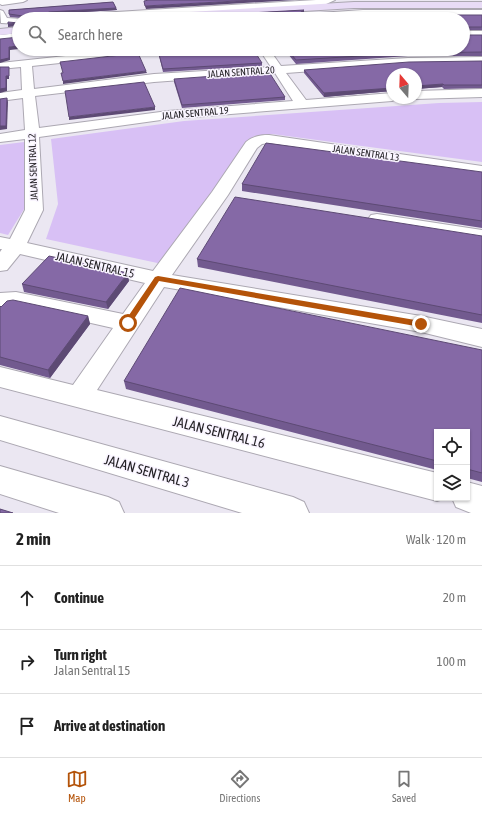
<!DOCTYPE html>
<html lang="en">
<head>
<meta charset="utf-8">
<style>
  :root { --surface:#fff; --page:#f2f2f2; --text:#222; --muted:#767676; --line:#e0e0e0; --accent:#b45309 }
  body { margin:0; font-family:"Asap Condensed",sans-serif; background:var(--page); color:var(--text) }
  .controls { position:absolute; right:12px; bottom:12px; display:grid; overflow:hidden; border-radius:0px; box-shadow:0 1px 3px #0004 }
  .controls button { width:36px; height:36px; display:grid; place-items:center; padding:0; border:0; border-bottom:1px solid var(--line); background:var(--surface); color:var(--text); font:20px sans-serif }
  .compass { position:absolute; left:386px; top:68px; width:36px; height:36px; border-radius:50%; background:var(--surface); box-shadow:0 1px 3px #0004; rotate:341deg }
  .stop { position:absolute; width:12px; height:12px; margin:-9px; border:3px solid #b45309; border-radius:50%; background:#fff }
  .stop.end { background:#b45309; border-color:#fff; box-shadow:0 1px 4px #0008 }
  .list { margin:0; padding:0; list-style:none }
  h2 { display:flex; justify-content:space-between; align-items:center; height:52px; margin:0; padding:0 16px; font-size:17px }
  h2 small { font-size:13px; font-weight:400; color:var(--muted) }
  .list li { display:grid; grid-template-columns:26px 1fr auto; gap:12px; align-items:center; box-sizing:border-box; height:64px; padding:0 16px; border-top:1px solid var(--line) }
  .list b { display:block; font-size:15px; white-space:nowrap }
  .list p { margin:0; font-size:13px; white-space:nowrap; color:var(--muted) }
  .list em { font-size:13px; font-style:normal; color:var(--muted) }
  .icon { flex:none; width:22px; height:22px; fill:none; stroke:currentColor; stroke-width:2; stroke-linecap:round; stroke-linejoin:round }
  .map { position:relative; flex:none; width:482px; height:513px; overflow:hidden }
  .search { position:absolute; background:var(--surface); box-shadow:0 1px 3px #0004; left:12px; right:12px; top:12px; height:44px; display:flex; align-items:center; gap:10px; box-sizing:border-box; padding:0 14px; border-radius:22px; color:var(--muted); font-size:15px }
  .sheet { height:244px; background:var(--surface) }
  nav { display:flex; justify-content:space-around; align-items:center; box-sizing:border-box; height:56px; border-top:1px solid var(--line); background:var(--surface); font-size:11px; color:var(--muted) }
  nav a { display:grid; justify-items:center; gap:2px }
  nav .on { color:var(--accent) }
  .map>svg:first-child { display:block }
  .green { fill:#d8c0f5 }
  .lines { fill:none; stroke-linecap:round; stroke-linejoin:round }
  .street-casing { stroke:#aca8b2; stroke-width:2 }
  .secondary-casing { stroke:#aca8b2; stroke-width:2 }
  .street { fill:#fff; fill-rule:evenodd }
  .secondary { fill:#e8dbf6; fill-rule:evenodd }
  .wall { fill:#725a8f }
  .shaded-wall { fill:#5d4a74 }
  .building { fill:#8569a6; stroke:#5d4a74 }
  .route { fill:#b45309 }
  .labels { text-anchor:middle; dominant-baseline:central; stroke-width:3; stroke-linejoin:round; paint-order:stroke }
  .far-street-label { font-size:10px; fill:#211f23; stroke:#f9f4ff }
  .street-label { font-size:12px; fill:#211f23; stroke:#f9f4ff }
  .near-street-label { font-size:14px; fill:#211f23; stroke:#f9f4ff }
</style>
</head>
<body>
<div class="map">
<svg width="482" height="513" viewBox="0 0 482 513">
  <rect width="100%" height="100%" fill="#ebe7f2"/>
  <g class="green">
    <polygon points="482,102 482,162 272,134 254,136 162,264 46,239 58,204 51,139 184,121 439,103"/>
    <polygon points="24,142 26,206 8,235 0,233 0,145"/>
  </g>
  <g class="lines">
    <g class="street-casing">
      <g id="street">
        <polygon points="0,0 27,0 23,2 2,5 0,4"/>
        <polygon points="316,0 335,0 324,5 94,19 45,19 50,16"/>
        <polygon points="0,10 3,11 7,18 22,19 19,19 19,24 1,23"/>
        <polygon points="363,10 482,10 482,16 363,16 301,19 299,17 304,14"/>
        <rect x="463" y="31" width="19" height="6"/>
        <polygon points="19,33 19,39 0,41 0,35"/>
        <path d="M131,49H166L161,52L32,66L34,89L154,74L271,67L259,49H269L281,66L408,58L482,57V63L408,64L286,73L306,100L392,93V98H398L392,101L168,119L39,137L43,210L27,243L153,271L212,192L246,142C254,136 260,135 269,135L482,166V176L269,143L262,144L257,148L228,195L172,275L421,316L482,329V347L421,332L164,287L97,390L437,473V498H446L437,501L0,387V367L73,385L113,328L16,306L0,308V293L16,292L123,314L145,283L20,254L7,270L0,271V252L2,249H0V237L10,239L25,210V139L0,142V134L25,130L23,98L0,101V93L22,90L21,67L0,69V63ZM275,73L293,101L168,111L39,128L35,96L154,82Z"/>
        <polygon points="482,89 482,97 416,99 413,98 416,98 416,91"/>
        <polygon points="377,214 482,230 482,242 371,223 368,219 371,215"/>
        <polygon points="0,416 293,497 304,502 309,513 242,513 0,440"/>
        <polygon points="0,466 108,497 119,502 124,513 59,513 0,494"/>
        <polygon points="467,482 482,486 482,513 471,513 456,507 452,498 467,498"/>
      </g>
    </g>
    <g class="secondary-casing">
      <g id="secondary">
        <polygon points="354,2 482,2 482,8 354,8 171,19 117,19 122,16"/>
        <polygon points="19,27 19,33 0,35 0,29"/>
      </g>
    </g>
    <use href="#street" class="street"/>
    <use href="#secondary" class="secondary"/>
  </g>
  <g class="wall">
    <polygon points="113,2 117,10 50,14 45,18 115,17 121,18 122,19 20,19 20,18 21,18 10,17 9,14 9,10"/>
    <polygon points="304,10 304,13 299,16 301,18 482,15 482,30 463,30 463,19 253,19 250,16 250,13"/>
    <polygon points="464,35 482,35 482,56 408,56 296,64 284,49 463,49"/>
    <polygon points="158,51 262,63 262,66 163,72"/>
    <polygon points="482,61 482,88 444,89 442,87 416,89 416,74 392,74 392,91 324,97 304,73 304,70"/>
    <polygon points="174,79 285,97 285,100 182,108 174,82"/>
    <polygon points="482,172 482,228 242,191 242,184"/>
    <polygon points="482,236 482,323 198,267 197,259"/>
    <polygon points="129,281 108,309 24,292 22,284"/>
    <polygon points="0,306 88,316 90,324 50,378 0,365"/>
    <polygon points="482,350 482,482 467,478 467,432 437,432 437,470 126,389 124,381"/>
  </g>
  <g class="shaded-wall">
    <polygon points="255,0 295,0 146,9 145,6"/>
    <polygon points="116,8 117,10 50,14 44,19 43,16 49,12"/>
    <polygon points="304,10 304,13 298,17 298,14"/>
    <polygon points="238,14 238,16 235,19 233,19 233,18"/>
    <polygon points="19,23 19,26 8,27 8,24"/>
    <polygon points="19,46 19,49 10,50 10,60 0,63 0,60 9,47"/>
    <polygon points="93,49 120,49 59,55 58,52"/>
    <polygon points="9,67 9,79 7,79 7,91 0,93 0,89"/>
    <polygon points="146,71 147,73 63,84 63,81"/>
    <polygon points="443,84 442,87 416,89 416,86"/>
    <polygon points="392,88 392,91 324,97 324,93"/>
    <polygon points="7,98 8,102 7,129 0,130 0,126"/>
    <polygon points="155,107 155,110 69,120 69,117"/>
    <polygon points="128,273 129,281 108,309 106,302"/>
    <polygon points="88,316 90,324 50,378 48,370"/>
  </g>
  <g class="building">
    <polygon points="149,0 255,0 145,6 144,1"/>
    <polygon points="113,2 116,8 49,12 43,16 44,18 115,17 121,18 122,19 20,19 20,18 22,18 23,16 9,14 9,10"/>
    <polygon points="304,10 298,14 301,18 363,15 482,15 482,27 463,27 463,19 255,19 250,13"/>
    <polygon points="238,14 233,18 233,19 149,19 149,18"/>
    <polygon points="8,22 19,23 8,24"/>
    <polygon points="463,32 464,35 482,35 482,52 408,53 296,60 287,49 463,49"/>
    <polygon points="19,37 19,46 9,47 9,58 0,60 0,39"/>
    <polygon points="58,49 93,49 58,52"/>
    <polygon points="163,49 253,49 262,63 163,69 158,51"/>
    <polygon points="138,53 146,71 63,81 61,73 63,73 60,62"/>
    <polygon points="482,61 482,85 444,85 443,84 416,86 416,74 392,74 392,88 324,93 304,70 409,62"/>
    <polygon points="0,67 9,67 9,76 6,76 6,88 0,89"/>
    <polygon points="269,72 285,97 182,105 174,79"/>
    <polygon points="144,82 155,107 69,117 65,91"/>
    <polygon points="7,98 6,126 0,126 0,99"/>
    <polygon points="266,143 482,172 482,221 242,184"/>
    <polygon points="235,197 482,236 482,315 197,259"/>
    <polygon points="49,256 128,273 106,302 22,284"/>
    <polygon points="180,288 482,350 482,473 467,469 467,432 437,432 437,461 124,381"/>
    <polygon points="13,300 88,316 48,370 0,357 0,306 1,307 7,301"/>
    <polygon points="0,509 13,513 0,513"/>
  </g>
  <polygon class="route" points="158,276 421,321 425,324 421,327 159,281 130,325 125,325 125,321 155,277"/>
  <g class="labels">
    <g class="far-street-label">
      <text transform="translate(241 72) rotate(-4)">JALAN SENTRAL 20</text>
      <text transform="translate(195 113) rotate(-5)">JALAN SENTRAL 19</text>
      <text transform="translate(366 153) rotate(8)">JALAN SENTRAL 13</text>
      <text transform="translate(33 167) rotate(-92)">JALAN SENTRAL 12</text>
    </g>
    <g class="street-label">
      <text transform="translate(95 265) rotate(13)">JALAN SENTRAL 15</text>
    </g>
    <g class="near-street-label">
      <text transform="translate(219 432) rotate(14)">JALAN SENTRAL 16</text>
      <text transform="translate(147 471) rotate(16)">JALAN SENTRAL 3</text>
    </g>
  </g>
</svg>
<div class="controls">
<button><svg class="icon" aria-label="locate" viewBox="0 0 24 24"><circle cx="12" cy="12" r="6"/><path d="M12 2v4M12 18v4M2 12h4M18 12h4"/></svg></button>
<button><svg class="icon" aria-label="layers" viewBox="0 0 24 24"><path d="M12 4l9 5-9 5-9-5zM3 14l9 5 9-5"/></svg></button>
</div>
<svg class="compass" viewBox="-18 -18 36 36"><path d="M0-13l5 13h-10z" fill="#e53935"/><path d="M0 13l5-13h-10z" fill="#767676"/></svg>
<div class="stop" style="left:128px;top:323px"></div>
<div class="stop end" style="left:421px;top:324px"></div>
<div class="search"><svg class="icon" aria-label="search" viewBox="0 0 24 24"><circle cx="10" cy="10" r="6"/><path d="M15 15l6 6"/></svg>Search here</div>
</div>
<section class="sheet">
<h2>2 min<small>Walk · 120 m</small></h2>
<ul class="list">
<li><svg class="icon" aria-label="ahead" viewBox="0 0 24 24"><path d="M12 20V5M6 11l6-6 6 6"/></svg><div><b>Continue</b></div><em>20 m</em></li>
<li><svg class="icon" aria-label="right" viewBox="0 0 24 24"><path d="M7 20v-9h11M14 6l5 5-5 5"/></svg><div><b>Turn right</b><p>Jalan Sentral 15</p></div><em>100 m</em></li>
<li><svg class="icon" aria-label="arrive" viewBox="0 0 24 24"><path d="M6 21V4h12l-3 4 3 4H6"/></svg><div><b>Arrive at destination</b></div></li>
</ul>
</section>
<nav>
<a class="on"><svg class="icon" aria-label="map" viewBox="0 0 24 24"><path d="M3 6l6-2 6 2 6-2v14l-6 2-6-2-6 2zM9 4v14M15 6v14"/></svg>Map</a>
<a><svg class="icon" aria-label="directions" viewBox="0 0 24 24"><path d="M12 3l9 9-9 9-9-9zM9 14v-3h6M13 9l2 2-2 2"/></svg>Directions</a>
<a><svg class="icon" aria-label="saved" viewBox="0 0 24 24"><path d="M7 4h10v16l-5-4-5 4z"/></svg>Saved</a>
</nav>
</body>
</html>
